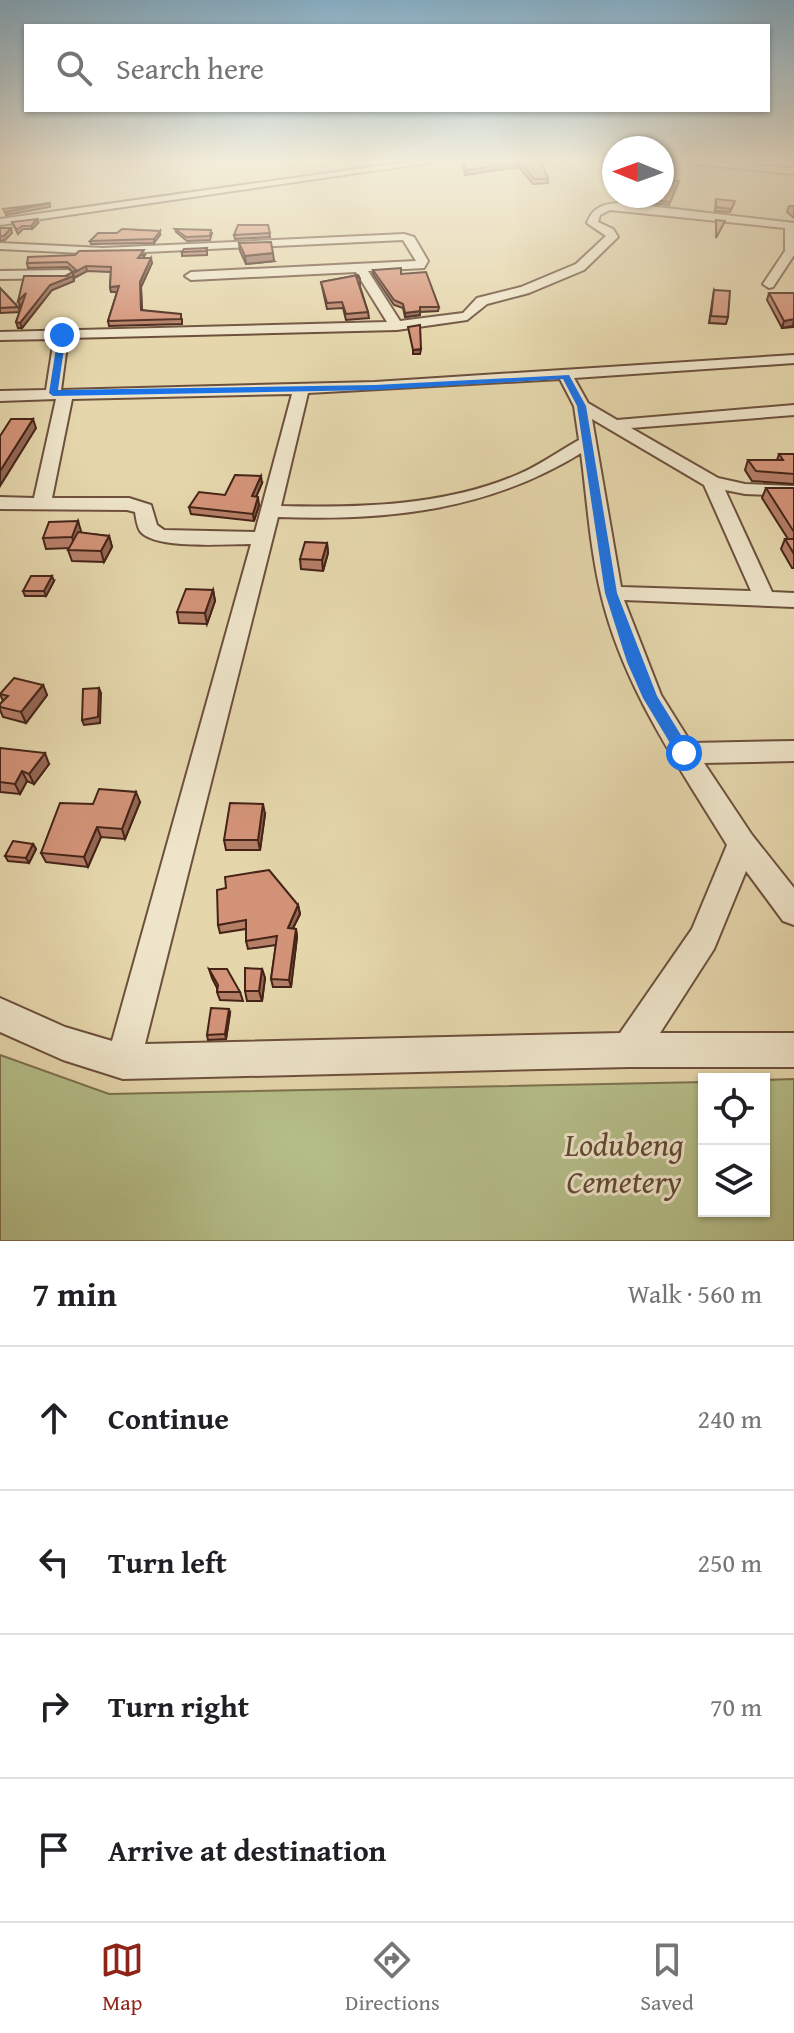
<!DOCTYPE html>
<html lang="en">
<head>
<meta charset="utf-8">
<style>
  :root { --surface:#fff; --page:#f6f6f6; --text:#202124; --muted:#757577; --line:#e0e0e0; --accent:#8f2418 }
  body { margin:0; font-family:"Gentium Book Plus",serif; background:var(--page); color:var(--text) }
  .controls { position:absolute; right:24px; bottom:24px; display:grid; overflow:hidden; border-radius:0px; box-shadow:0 2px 6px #0004 }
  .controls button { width:72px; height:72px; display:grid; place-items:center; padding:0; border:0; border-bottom:2px solid var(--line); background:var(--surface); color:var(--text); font:40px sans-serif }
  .compass { position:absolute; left:602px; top:136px; width:72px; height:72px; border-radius:50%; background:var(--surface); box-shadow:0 2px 6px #0004; rotate:271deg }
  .stop { position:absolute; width:24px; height:24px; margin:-18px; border:6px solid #1a73e8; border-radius:50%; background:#fff }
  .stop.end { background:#1a73e8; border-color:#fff; box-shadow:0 2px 8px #0008 }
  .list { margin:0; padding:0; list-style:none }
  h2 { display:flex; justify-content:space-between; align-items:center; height:104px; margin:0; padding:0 32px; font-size:34px }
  h2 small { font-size:26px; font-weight:400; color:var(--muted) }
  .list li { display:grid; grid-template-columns:52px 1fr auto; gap:24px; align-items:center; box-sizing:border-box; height:144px; padding:0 32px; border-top:2px solid var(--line) }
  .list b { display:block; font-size:30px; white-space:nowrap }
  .list em { font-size:26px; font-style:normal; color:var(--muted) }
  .icon { flex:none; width:44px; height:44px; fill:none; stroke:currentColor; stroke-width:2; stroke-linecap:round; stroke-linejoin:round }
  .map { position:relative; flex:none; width:794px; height:1241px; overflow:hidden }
  .search { position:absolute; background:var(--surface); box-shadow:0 2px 6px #0004; left:24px; right:24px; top:24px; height:88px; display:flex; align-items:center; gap:20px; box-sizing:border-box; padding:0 28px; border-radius:0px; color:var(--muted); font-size:30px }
  .sheet { height:680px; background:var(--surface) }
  nav { display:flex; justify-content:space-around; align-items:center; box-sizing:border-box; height:112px; border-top:2px solid var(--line); background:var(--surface); font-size:22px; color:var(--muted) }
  nav a { display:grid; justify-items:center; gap:4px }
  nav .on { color:var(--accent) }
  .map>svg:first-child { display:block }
  .green { fill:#b5be89; stroke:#7d7150; stroke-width:2 }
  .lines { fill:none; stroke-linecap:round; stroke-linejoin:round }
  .minor-casing { stroke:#6d503c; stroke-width:4 }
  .minor { fill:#eee4c9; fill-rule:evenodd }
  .wall { fill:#b57e67; stroke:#452417; stroke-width:2 }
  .shaded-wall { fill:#946754; stroke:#452417; stroke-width:2 }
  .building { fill:#d39378; stroke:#452417; stroke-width:2 }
  .route { fill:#1a73e8 }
  .labels { text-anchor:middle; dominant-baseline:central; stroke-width:6; stroke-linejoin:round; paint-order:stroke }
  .near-park-label { font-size:32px; font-style:italic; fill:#614a34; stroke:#eee4c9 }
</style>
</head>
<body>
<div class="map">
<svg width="794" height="1241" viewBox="0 0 794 1241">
  <rect width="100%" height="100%" fill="#e5d6ac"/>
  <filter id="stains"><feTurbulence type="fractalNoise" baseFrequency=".0025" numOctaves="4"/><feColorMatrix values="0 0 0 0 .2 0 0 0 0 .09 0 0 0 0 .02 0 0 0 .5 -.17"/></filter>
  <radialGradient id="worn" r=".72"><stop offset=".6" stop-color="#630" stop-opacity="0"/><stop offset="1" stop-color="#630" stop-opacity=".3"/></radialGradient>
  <polygon class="green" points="0,1055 109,1094 704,1082 704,1211 764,1211 764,1080 794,1079 794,1241 0,1241"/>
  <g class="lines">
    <g class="minor-casing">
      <g id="minor">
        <polygon points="414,161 440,161 0,225 0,219"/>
        <polygon points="693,161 794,168 794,174 697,164"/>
        <path d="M623,203L794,223V255L773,287L769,288L763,284L785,251V228L610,210L600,215L598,222L613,229L618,237L584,270L529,293L487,304L467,320L397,330L68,338L61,390L375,382L794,355V363L574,378L588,403L617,420L794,405V415L631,428L718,478L745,484L794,486V496L745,494L725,490L772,592L794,593V607L624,600L661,695L691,743L794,741V761L704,763L752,835L794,888V925L783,921L746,871L714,949L660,1033H794V1067H629L123,1079L63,1060L0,1032V998L65,1027L112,1041L251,544C228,544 154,550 140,531C137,526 136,518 135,512L127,510L0,509V497L34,498L56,399L0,401V391L46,390L54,339L0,340V332L387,322L356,272L191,280L185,276L191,272L416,261L403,240L103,254L0,249V243L103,248L404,234L414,237L428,261L424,268L368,271L400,321L463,313L477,298L521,287L576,264L606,236L587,223C593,206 606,203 623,203ZM560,379L574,406L579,440C559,451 540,465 519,474C446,506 359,508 281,506L308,393ZM292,394L255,532L164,530L157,525L151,505L129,498H52L72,399ZM592,419L704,485L751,591L621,587ZM581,453C587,499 590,548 601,594C623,687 678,765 727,845L692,929L620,1033L145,1044L278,517C386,521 487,511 581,453Z"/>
        <polygon points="0,271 68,270 74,274 68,278 0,279"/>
      </g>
    </g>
    <use href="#minor" class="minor"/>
  </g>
  <g class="wall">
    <polygon points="541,161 548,179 548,183 533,184 519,167 465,175 463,167 464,162"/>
    <polygon points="678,184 669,205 650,203 650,200"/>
    <polygon points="716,199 734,204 730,212 715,211"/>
    <polygon points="789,206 794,206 794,218 787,212"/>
    <polygon points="12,222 38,223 32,229 23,229 18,234"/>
    <polygon points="268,225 270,237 235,239 234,235"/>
    <polygon points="175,229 212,233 210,240 187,241 176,232"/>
    <polygon points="117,233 160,235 154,243 91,244 90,241"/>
    <polygon points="239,243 274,261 246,264 240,251"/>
    <polygon points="207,248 207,255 182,256 182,252"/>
    <polygon points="145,255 143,258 152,263 141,287 142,310 182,319 182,324 109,326 108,321 117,292 111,292 110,287 111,272 87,271 74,278 74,281 52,290 22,328 18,328 16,322 20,312 0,313 0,288 18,307 20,312 22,304 20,306 18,301 73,272 68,267 28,268 27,263"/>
    <polygon points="373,270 401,274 439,307 438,311 420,312 420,315 405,317 403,308 394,305 373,274"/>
    <polygon points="358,275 360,279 360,284 359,283 368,312 369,318 346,320 343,308 327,309 321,282"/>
    <polygon points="714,290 728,317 726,324 709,323"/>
    <polygon points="769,293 794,293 794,327 782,328 767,300"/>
    <polygon points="779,454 794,454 794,484 752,481 745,470 748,460 777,460"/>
    <polygon points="262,483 256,497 259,505 254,521 191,514 189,507"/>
    <polygon points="766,488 794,488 794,568 792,568 781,549 785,539 788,539 762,498"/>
    <polygon points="78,521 80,533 109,536 112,547 104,562 72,561 68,550 70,548 46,549 43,538"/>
    <polygon points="327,543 328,553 323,571 301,569 300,559"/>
    <polygon points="54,581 46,596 25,596 23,591"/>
    <polygon points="213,590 215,601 207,624 179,623 177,612"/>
    <polygon points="43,685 47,695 26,723 3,717 0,710 0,704 3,701 0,694"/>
    <polygon points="0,748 49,764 34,784 27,781 20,794 0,792"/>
    <polygon points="140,802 125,839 101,837 88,867 46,862 41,853 93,804"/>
    <polygon points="265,814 260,850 226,850 224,840"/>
    <polygon points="33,844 36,849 29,863 8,861 5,856"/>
    <polygon points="298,905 300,914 293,928 296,929 297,937 291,987 273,987 271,979 276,945 248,949 246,941 246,929 220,933 218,925"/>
    <polygon points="209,969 240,992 243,1001 220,1000 217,992 217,988 212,978"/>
    <polygon points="262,969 265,978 262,1001 247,1001 245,991"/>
    <polygon points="230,1013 226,1039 208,1040 207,1035"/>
  </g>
  <g class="shaded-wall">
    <polygon points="520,162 519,167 465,175 466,170"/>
    <polygon points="50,203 50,207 6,215 5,212"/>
    <polygon points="37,219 38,223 32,229 31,226"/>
    <polygon points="11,228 12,233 5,240 0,241 0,236"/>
    <polygon points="160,231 160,235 154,243 154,239"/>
    <polygon points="273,253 274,261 246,264 245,256"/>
    <polygon points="151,258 152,263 141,287 142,315 140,282"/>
    <polygon points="86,266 87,271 74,278 73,273"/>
    <polygon points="73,276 74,281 52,290 22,328 20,323 50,285"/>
    <polygon points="119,286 120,292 111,292 110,287"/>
    <polygon points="26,293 27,298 20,306 18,301"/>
    <polygon points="420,311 420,315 405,317 405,313"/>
    <polygon points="794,319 793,326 782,328 784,321"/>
    <polygon points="421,349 420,354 413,354 413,350"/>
    <polygon points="33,419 36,428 0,486 0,471"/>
    <polygon points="261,476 262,483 253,504 252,496"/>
    <polygon points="258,497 259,505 254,521 253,514"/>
    <polygon points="78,521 81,531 75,547 72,537"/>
    <polygon points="109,536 112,547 104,562 101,551"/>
    <polygon points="327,543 328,553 323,571 322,560"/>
    <polygon points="52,576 54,581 46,596 44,591"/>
    <polygon points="213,590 215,601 207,624 205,613"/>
    <polygon points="43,685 47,695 26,723 21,712"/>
    <polygon points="99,688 101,693 100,723 84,725 82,720"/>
    <polygon points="45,753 49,764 34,784 29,774"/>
    <polygon points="22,771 27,781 20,794 15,784"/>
    <polygon points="136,792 140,802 125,839 122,829"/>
    <polygon points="263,804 265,814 260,850 258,840"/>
    <polygon points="97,827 101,837 88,867 84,857"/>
    <polygon points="33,844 36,849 29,863 26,858"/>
    <polygon points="298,905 300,914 289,936 288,928"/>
    <polygon points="296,929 297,937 291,987 289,980"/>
    <polygon points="262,969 265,978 262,1001 259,991"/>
    <polygon points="229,1009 230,1013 226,1039 225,1034"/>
  </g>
  <g class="building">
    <polygon points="465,161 541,161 548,179 534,179 520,162 466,170 464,162"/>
    <polygon points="662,180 679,181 670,202 650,200 653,196 662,196"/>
    <polygon points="716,199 735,201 731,209 716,207"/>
    <polygon points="50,203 5,212 3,209"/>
    <polygon points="37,219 31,226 22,226 17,230 12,222"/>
    <polygon points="716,220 725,221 716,238"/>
    <polygon points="238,225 268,225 270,233 234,235"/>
    <polygon points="0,228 11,228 4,236 0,236"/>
    <polygon points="122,229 160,231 154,239 90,241 98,233 117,233"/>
    <polygon points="175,229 211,230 210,236 186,237"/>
    <polygon points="271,242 273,253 245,256 239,243"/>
    <polygon points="207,248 206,251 182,252 184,249"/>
    <polygon points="144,250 138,258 151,258 140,282 141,310 181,314 181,319 108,321 119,286 110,287 111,267 86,266 73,273 73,276 50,285 20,323 16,322 26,293 18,301 24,276 67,276 76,270 67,262 27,263 28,257 75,255 79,251"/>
    <polygon points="401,268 401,274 426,272 439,307 420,307 420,311 405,313 403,304 394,300 373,270"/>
    <polygon points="358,275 360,279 356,276 368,312 346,314 342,302 327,303 321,282"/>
    <polygon points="0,288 18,307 0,308"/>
    <polygon points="714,290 730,291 728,317 711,316"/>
    <polygon points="769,293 794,293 794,319 784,321"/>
    <polygon points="420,325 421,349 413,350 408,327"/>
    <polygon points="11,419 33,419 0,471 0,436"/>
    <polygon points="779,454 794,454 794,474 756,471 748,460 783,460"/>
    <polygon points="235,475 261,476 252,496 258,497 253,514 189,507 199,492 225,495"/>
    <polygon points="766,488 794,488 794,532"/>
    <polygon points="78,521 72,537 43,538 49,522"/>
    <polygon points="78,532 109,536 101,551 68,550"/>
    <polygon points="785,539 794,539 794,554"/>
    <polygon points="305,542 327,543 322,560 300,559"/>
    <polygon points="31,576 52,576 44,591 23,591"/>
    <polygon points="186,589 213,590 205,613 177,612"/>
    <polygon points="14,678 43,685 21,712 0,707 0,704 8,696 0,694"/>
    <polygon points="99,688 98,717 82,720 83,689"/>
    <polygon points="0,748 45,753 29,774 22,771 15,784 0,782"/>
    <polygon points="99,789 136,792 122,829 97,827 84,857 41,853 60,803 93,804"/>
    <polygon points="230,803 263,804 258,840 224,840"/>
    <polygon points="13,841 33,844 26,858 5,856"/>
    <polygon points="269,870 298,905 288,928 296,929 289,980 271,979 277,936 246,941 246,920 218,925 217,890 226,888 225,877"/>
    <polygon points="245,968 262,969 259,991 245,991"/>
    <polygon points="209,969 227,969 240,992 217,992 218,985"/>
    <polygon points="211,1008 229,1009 225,1034 207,1035"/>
  </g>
  <linearGradient id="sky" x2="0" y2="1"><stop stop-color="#87b6d2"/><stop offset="0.48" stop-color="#f3edda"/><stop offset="1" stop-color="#f3edda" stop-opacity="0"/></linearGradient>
  <rect width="794" height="335" fill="url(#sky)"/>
  <polygon class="route" points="62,333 66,335 58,390 375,385 569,375 586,406 617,593 657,696 692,753 690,758 679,758 643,698 627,662 605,593 577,406 563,379 375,390 53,396 49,393 58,335"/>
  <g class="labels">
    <g class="near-park-label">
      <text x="624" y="1144">Lodubeng<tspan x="624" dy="37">Cemetery</tspan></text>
    </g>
  </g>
  <rect width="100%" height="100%" filter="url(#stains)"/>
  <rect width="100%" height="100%" fill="url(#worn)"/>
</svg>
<div class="controls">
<button><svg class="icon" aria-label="locate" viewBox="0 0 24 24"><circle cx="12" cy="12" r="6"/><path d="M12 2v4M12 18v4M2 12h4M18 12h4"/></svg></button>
<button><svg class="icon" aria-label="layers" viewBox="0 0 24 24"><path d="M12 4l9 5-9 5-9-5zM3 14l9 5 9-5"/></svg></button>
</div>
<svg class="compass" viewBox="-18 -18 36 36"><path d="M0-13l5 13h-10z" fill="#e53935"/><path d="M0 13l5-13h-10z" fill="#757577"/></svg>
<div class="stop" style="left:684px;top:753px"></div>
<div class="stop end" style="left:62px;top:335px"></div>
<div class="search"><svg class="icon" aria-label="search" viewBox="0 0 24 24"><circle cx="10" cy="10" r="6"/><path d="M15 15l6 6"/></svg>Search here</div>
</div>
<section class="sheet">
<h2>7 min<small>Walk · 560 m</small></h2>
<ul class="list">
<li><svg class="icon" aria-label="ahead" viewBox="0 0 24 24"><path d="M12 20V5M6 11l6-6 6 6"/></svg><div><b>Continue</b></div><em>240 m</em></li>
<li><svg class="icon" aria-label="left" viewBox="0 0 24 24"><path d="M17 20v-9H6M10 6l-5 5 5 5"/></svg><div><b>Turn left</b></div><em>250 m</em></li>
<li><svg class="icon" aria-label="right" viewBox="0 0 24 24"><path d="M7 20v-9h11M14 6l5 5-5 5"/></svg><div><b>Turn right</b></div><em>70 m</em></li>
<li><svg class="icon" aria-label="arrive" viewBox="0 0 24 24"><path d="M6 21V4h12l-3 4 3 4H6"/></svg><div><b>Arrive at destination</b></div></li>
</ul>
</section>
<nav>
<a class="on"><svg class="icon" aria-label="map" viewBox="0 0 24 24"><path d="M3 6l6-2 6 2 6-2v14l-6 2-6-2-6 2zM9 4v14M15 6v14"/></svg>Map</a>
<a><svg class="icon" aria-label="directions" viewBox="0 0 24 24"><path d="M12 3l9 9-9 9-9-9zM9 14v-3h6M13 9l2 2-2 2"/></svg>Directions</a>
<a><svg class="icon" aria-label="saved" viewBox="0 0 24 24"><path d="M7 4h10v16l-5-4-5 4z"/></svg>Saved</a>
</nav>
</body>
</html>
